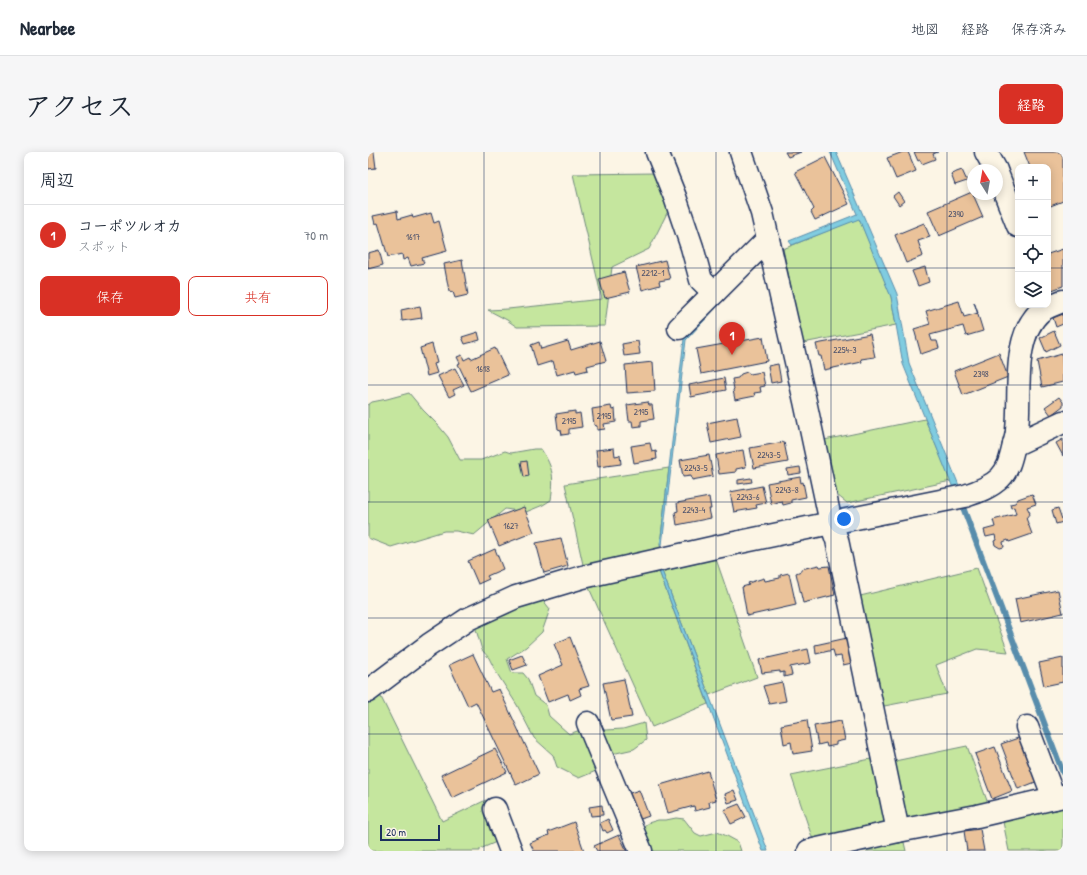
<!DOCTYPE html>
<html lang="ja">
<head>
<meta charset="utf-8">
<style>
  :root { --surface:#fff; --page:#f6f6f7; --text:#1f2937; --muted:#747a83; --line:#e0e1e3; --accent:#d93025 }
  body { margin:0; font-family:"Patrick Hand","Klee One",sans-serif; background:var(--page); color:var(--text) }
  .controls { position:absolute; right:12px; top:12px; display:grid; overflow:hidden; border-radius:8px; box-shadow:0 2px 10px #0003 }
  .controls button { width:36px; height:36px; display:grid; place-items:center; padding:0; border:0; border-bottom:1px solid var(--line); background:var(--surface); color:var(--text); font:20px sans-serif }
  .compass { position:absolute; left:599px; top:12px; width:36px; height:36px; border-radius:50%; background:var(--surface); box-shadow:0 2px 10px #0003; rotate:349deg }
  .scale { position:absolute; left:12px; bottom:10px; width:60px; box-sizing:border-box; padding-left:4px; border:2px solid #1b2f5e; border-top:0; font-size:11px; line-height:14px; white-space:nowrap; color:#1b2f5e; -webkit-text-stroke:3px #fcf5e5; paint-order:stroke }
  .you { position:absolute; left:476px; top:367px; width:14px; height:14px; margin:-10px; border:3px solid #fff; border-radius:50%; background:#1a73e8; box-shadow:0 0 0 6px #1a73e833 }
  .badge { display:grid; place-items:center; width:26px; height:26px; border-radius:50%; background:var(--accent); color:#fff; font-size:13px; font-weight:700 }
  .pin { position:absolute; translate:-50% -33px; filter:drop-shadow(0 1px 2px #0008) }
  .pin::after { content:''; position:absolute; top:21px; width:14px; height:12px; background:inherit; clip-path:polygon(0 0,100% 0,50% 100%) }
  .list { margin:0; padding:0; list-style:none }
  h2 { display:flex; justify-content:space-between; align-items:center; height:52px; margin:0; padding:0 16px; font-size:17px }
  h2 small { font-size:13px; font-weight:400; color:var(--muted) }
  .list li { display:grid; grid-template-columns:26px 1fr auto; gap:12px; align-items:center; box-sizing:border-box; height:60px; padding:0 16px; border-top:1px solid var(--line) }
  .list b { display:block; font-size:15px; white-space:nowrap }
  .list p { margin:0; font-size:13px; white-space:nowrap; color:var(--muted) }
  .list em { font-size:13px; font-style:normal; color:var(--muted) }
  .actions { display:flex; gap:8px; padding:12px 16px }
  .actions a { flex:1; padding:9px 0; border:1px solid var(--accent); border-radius:8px; text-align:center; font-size:14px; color:var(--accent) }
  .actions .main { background:var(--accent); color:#fff }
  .icon { flex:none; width:22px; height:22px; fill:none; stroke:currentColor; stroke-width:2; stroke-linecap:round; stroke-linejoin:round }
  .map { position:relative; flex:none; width:695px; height:699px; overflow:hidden; border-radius:8px }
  header { display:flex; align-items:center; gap:24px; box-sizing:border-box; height:56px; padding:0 20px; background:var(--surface); border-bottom:1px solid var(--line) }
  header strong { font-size:19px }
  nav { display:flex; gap:22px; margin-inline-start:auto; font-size:14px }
  .intro { display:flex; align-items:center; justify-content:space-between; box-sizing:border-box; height:96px; padding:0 24px }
  h1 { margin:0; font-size:28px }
  .button { padding:10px 18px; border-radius:8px; background:var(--accent); color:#fff; font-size:14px; font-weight:700 }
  main { display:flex; gap:24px; padding:0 24px }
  aside { flex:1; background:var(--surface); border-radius:8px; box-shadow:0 2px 10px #0003 }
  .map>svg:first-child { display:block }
  .green { fill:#c5e69e; stroke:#708a7e }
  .water { fill:#80cce0; stroke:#588dac }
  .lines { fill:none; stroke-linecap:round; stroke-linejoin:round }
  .stream { stroke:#588dac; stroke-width:6 }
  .building { fill:#eac29a; stroke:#1b2f5e }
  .minor-casing { stroke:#1b2f5e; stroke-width:25 }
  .minor { stroke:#fcf5e5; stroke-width:22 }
  .grid { fill:none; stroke:#1b2f5e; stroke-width:1; stroke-opacity:0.55 }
  .labels { text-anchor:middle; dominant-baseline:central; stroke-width:3; stroke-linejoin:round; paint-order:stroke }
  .number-label { font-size:9px; fill:#4f546d }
</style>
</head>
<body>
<header>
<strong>Nearbee</strong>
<nav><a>地図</a><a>経路</a><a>保存済み</a></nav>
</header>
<div class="intro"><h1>アクセス</h1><a class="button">経路</a></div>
<main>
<aside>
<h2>周辺<small></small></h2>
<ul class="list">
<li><span class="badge">1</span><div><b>コーポツルオカ</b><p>スポット</p></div><em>70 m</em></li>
</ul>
<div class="actions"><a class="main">保存</a><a>共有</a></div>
</aside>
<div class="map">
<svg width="695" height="699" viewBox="0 0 695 699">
  <rect width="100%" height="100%" fill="#fcf5e5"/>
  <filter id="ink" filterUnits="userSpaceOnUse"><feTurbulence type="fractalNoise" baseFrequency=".025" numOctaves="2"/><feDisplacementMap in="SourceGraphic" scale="8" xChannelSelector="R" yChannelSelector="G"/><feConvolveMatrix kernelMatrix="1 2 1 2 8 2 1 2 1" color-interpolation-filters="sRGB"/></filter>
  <g filter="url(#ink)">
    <g class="green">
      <polygon points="290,21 301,57 281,97 244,115 237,174 149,175 139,168 120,158 140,157 234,147 205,22"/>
      <polygon points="491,66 523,144 528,173 435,191 415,97"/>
      <path d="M41,241L55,258L70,273L80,285L92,308H113L137,299L143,301L166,297H173C186,317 186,325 183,348L175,353L158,360L137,357L106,383L88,379H76L23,395L0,386V253L4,250L19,247Z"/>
      <polygon points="557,267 583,329 479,351 469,343 456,288"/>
      <polygon points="301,316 292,393 293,398 216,417 197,332"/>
      <polygon points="348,407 389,525 341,543 294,419"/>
      <polygon points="609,416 640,500 609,497 568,513 579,542 511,555 488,445"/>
      <polygon points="291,419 340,552 284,575 221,436 256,426"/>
      <polygon points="174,447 182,457 174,480 158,495 139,507 144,521 155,521 160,527 166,544 178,553 181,564 201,582 215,577 238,578 255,577 276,571 278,588 266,597 235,604 228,619 211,626 189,615 185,603 166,586 149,553 128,520 121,506 114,498 107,474 150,455"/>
      <polygon points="12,543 74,669 118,648 133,688 112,697 112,699 0,699 0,551"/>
      <polygon points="599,594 621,654 540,671 522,610"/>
      <polygon points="508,606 521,669 517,676 446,691 423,623"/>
      <polygon points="695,651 695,699 641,699 634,665"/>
      <polygon points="308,666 316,667 327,681 333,684 349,680 359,684 370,690 373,699 278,699 270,678 280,671 290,668 298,668"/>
      <polygon points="535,686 538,699 477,699"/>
    </g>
    <g class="water">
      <polygon points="462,0 468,0 529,142 541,211 590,331 596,354 596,358 593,356 585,336 535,212 523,145 491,67 424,93 421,89 489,62"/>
      <polygon points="388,108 391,110 318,188 294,393 292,393 316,187"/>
      <polygon points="291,419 294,419 400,699 395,699"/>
    </g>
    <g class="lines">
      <polyline class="stream" points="596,358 695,621"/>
    </g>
    <g class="building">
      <polygon points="0,0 6,0 8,16 0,17"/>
      <polygon points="417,0 433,0 420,5"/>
      <polygon points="535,0 540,0 548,19 528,27 519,6"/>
      <polygon points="546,0 570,0 565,2 567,7 554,12 552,8 550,9"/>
      <polygon points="656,0 693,0 695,5 695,49 680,55 680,15 662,15"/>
      <polygon points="457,5 481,52 447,68 443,60 446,57 427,20"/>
      <polygon points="594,18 599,29 587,33 583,22"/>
      <polygon points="530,40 536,49 531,53 525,44"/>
      <polygon points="604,40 615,65 571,84 560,59"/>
      <polygon points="29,59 30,67 44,63 45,66 63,61 66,71 71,69 79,99 54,106 56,111 43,114 40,106 35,108 34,102 20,105 10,71 7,72 5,64"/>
      <polygon points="556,71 562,85 550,89 555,104 538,111 527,83"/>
      <polygon points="695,97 695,134 684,138 680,129 680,102"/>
      <polygon points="11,98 15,113 0,117 0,101"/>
      <polygon points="94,108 100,143 87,146 85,140 81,139 76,112"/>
      <polygon points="297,108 302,127 291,129 292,133 274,138 268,115"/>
      <polygon points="557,115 561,130 550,134 544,119"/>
      <polygon points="256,120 262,140 237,146 231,127"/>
      <polygon points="591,149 596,165 610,161 606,150 615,179 598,184 595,174 562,183 564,189 569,189 571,196 553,202 546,177 562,172 558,159"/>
      <polygon points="52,154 54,166 34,169 33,158"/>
      <polygon points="695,162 695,172 688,175 685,166"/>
      <polygon points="686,179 692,193 678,200 672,186"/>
      <polygon points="110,180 112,188 97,192 94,185"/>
      <polygon points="502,182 507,205 493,207 494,210 456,218 453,204 451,204 448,192"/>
      <polygon points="395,185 399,209 333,222 328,197"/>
      <polygon points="200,189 203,198 232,189 238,209 219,214 220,218 208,221 207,218 189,223 185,209 169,214 163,193 171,190 173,197"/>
      <polygon points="270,189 272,202 256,204 254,192"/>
      <polygon points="64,192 69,211 66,212 69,221 59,224 52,196"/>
      <polygon points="127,196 140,223 103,239 90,212 92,211 89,205 94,203 96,208 102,205 103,207"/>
      <polygon points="631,201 640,225 595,243 586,219"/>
      <polygon points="694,202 695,230 674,235 669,209"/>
      <polygon points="285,210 287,239 259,241 257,213"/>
      <polygon points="410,212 413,229 403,231 400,214"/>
      <polygon points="87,216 96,233 85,238 87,242 81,245 70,224"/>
      <polygon points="379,220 382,222 394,220 397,234 392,235 393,240 386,241 387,244 367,248 365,238 366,237 364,227 370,226 373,222"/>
      <polygon points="356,226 358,238 323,245 321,233"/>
      <polygon points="691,245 695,250 695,254 683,263 677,255"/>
      <polygon points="280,250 281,253 284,253 286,267 273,269 273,274 265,275 264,269 261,269 259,253"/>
      <polygon points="243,254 244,258 247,257 248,270 236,272 237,277 229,278 229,274 226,273 224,257"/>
      <polygon points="207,259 207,262 212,261 214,275 201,277 201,282 194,283 193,278 190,277 188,262"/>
      <polygon points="369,265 373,285 343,291 339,271"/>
      <polygon points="695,287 695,304 688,291"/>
      <polygon points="416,290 420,310 386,316 382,296"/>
      <polygon points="282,291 284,300 288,299 289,307 266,311 263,294"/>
      <polygon points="246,296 247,304 252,303 253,312 230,315 228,298"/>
      <polygon points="375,298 378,315 368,317 368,320 351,322 348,303"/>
      <polygon points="341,303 345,324 324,328 323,324 315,325 312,308"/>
      <polygon points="159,309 161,324 156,325 153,310"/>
      <polygon points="432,315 433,321 420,323 419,317"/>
      <polygon points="432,325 433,331 435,330 438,345 423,348 423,351 415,353 414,349 403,352 399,331"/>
      <polygon points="383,326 384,330 370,332 370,328"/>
      <polygon points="394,334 398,351 388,353 389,356 366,360 362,340"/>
      <polygon points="664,342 668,352 659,355 662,361 658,366 664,382 641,390 640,388 635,390 636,395 632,396 627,393 626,389 628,388 627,383 618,385 616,378 627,375 625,368 648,362 646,355 643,356 642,352 647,351 650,347"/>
      <polygon points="341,345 343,357 341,357 343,366 309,373 307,360 310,359 309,351"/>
      <polygon points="156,355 166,380 131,394 120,368"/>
      <polygon points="690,356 695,370 688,372 684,358"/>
      <polygon points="193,386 200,414 176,421 168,391"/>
      <polygon points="127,397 135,417 119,424 121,427 110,432 100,409"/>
      <polygon points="451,413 452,415 461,414 467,443 435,451 428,421 433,419 433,417"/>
      <polygon points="421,421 428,453 379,464 374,435 381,433 380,431 396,426 397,429 412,426 412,423"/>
      <polygon points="690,438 695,461 652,471 647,447"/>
      <polygon points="202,485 221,534 211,537 213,543 202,548 200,542 180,550 170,524 195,513 186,492"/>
      <polygon points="479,486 484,511 475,513 473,504 467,505 465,498 448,502 447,493"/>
      <polygon points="440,497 443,511 422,515 424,523 416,525 416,520 412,521 412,519 394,521 391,508"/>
      <polygon points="105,502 123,540 131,537 171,622 148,633 108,550 100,554 81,513"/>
      <polygon points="154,503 159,513 145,518 141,508"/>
      <polygon points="695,506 695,530 676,534 671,511"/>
      <polygon points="256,527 264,565 243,568 235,531"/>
      <polygon points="414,530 418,549 401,552 395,534"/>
      <polygon points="439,568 444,599 425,602 423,590 416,592 413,573"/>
      <polygon points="473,569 477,588 468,590 468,593 459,595 458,591 450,593 446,574"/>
      <polygon points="653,585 670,629 650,637 633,592"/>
      <polygon points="627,595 644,639 624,647 607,602"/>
      <polygon points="127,597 139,620 84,646 73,623"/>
      <polygon points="340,619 348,648 341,650 342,655 327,659 326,654 300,661 292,633"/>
      <polygon points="271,638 281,664 267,669 256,643"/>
      <polygon points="366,638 370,648 360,651 357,642"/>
      <polygon points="371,652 378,665 363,672 356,658"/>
      <polygon points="234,653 235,663 223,664 221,655"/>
      <polygon points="240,667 245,678 239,681 237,678 235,679 232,671"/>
      <polygon points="206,670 216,699 166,699 162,691 181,683 180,680"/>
      <polygon points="612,677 616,699 599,699 596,679"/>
      <polygon points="251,683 259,699 229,699 226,694"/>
    </g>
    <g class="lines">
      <g class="minor-casing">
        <g id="minor">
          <polyline points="289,0 307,45 324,95 333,128 346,141"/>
          <polyline points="373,0 394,61 437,249 463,371 469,388 530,679"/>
          <polyline points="618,0 628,18"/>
          <polyline points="629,21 650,74"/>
          <polyline points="311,176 400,87"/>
          <polyline points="646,293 695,270"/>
          <path d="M0,539L61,493L100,467L148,445L215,425L348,395L463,371L597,344C609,340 623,335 632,326C641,317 643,305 646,293C647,288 649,283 649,278C653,242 643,185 673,159C680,154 687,152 695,149"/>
          <polyline points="220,571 273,699"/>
          <polyline points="659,575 686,646"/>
          <polyline points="127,657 143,699"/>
          <polyline points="441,699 530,679 609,664 695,644"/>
        </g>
      </g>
      <use href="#minor" class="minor"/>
    </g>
  </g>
  <path class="grid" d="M116,0V699M232,0V699M348,0V699M463,0V699M579,0V699M0,116H650M680,116H695M0,233H695M0,350H695M0,466H695M0,582H695"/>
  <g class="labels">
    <g class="number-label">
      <text x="588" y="62">2390</text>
      <text x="45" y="85">1617</text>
      <text x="285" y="121">2212-1</text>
      <text x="477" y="198">2254-3</text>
      <text x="115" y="217">1618</text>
      <text x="613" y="222">2398</text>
      <text x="273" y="260">2195</text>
      <text x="236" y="264">2195</text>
      <text x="201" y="269">2195</text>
      <text x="401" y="303">2243-5</text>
      <text x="328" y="316">2243-5</text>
      <text x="419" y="338">2243-8</text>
      <text x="380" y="345">2243-6</text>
      <text x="326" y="358">2243-4</text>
      <text x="143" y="374">1627</text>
    </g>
  </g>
</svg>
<div class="controls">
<button>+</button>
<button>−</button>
<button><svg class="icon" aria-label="locate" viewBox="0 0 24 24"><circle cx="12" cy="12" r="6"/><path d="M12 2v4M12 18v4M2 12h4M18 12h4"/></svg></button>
<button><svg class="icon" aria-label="layers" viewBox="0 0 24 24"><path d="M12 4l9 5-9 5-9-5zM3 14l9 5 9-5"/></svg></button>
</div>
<svg class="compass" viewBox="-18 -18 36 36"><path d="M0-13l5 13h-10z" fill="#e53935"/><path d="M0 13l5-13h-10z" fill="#747a83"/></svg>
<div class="scale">20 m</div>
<div class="you"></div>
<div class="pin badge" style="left:364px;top:203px">1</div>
</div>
</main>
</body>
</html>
